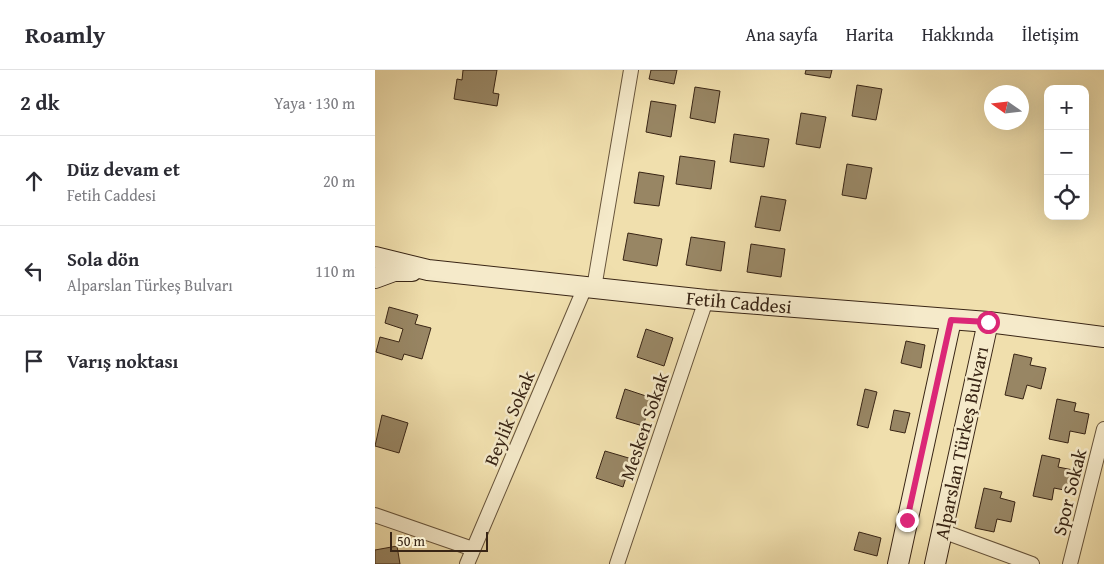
<!DOCTYPE html>
<html lang="tr">
<head>
<meta charset="utf-8">
<style>
  :root { --surface:#fff; --page:#f2f2f3; --text:#2b2b33; --muted:#7c7c81; --line:#e1e1e2 }
  body { margin:0; font-family:"Gentium Book Plus",serif; background:var(--page); color:var(--text) }
  .controls { position:absolute; right:15px; top:15px; display:grid; overflow:hidden; border-radius:10px; box-shadow:0 5px 20px #0002 }
  .controls button { width:45px; height:45px; display:grid; place-items:center; padding:0; border:0; border-bottom:1px solid var(--line); background:var(--surface); color:var(--text); font:25px sans-serif }
  .compass { position:absolute; left:609px; top:15px; width:45px; height:45px; border-radius:50%; background:var(--surface); box-shadow:0 5px 20px #0002; rotate:284deg }
  .scale { position:absolute; left:15px; bottom:12px; width:98px; box-sizing:border-box; padding-left:5px; border:2px solid #392515; border-top:0; font-size:14px; line-height:18px; white-space:nowrap; color:#392515; -webkit-text-stroke:4px #f5eaca; paint-order:stroke }
  .stop { position:absolute; width:15px; height:15px; margin:-11px; border:4px solid #db2777; border-radius:50%; background:#fff }
  .stop.end { background:#db2777; border-color:#fff; box-shadow:0 1px 5px #0008 }
  .list { margin:0; padding:0; list-style:none }
  h2 { display:flex; justify-content:space-between; align-items:center; height:65px; margin:0; padding:0 20px; font-size:21px }
  h2 small { font-size:16px; font-weight:400; color:var(--muted) }
  .list li { display:grid; grid-template-columns:32px 1fr auto; gap:15px; align-items:center; box-sizing:border-box; height:90px; padding:0 20px; border-top:1px solid var(--line) }
  .list b { display:block; font-size:19px; white-space:nowrap }
  .list p { margin:0; font-size:16px; white-space:nowrap; color:var(--muted) }
  .list em { font-size:16px; font-style:normal; color:var(--muted) }
  .icon { flex:none; width:28px; height:28px; fill:none; stroke:currentColor; stroke-width:2; stroke-linecap:round; stroke-linejoin:round }
  .map { position:relative; flex:none; width:729px; height:494px; overflow:hidden }
  header { display:flex; align-items:center; gap:30px; box-sizing:border-box; height:70px; padding:0 25px; background:var(--surface); border-bottom:1px solid var(--line) }
  header strong { font-size:24px }
  nav { display:flex; gap:28px; margin-inline-start:auto; font-size:18px }
  main { display:flex }
  aside { flex:1; background:var(--surface) }
  .map>svg:first-child { display:block }
  .building { fill:#988664; stroke:#392515 }
  .lines { fill:none; stroke-linecap:round; stroke-linejoin:round }
  .street-casing { stroke:#67543b; stroke-width:16 }
  .secondary-casing { stroke:#392515; stroke-width:22 }
  .street { stroke:#f5eaca; stroke-width:14 }
  .secondary { stroke:#f5eaca; stroke-width:20 }
  .route { stroke:#db2777; stroke-width:6 }
  .labels { text-anchor:middle; dominant-baseline:central; stroke-width:5; stroke-linejoin:round; paint-order:stroke }
  .street-label { font-size:19px; fill:#392515; stroke:#f5eaca }
</style>
</head>
<body>
<header>
<strong>Roamly</strong>
<nav><a>Ana sayfa</a><a>Harita</a><a>Hakkında</a><a>İletişim</a></nav>
</header>
<main>
<aside>
<h2>2 dk<small>Yaya · 130 m</small></h2>
<ul class="list">
<li><svg class="icon" aria-label="ahead" viewBox="0 0 24 24"><path d="M12 20V5M6 11l6-6 6 6"/></svg><div><b>Düz devam et</b><p>Fetih Caddesi</p></div><em>20 m</em></li>
<li><svg class="icon" aria-label="left" viewBox="0 0 24 24"><path d="M17 20v-9H6M10 6l-5 5 5 5"/></svg><div><b>Sola dön</b><p>Alparslan Türkeş Bulvarı</p></div><em>110 m</em></li>
<li><svg class="icon" aria-label="arrive" viewBox="0 0 24 24"><path d="M6 21V4h12l-3 4 3 4H6"/></svg><div><b>Varış noktası</b></div></li>
</ul>
</aside>
<div class="map">
<svg width="729" height="494" viewBox="0 0 729 494">
  <rect width="100%" height="100%" fill="#f0dfad"/>
  <filter id="stains"><feTurbulence type="fractalNoise" baseFrequency=".004" numOctaves="4"/><feColorMatrix values="0 0 0 0 .2 0 0 0 0 .09 0 0 0 0 .02 0 0 0 .5 -.17"/></filter>
  <radialGradient id="worn" r=".72"><stop offset=".6" stop-color="#630" stop-opacity="0"/><stop offset="1" stop-color="#630" stop-opacity=".3"/></radialGradient>
  <g class="building">
    <polygon points="88,0 122,0 118,23 124,24 122,36 79,29 82,9 87,10"/>
    <polygon points="276,0 302,0 299,14 274,9"/>
    <polygon points="431,0 457,0 455,8 430,4"/>
    <polygon points="482,15 507,19 501,50 477,46"/>
    <polygon points="320,17 345,21 340,53 315,48"/>
    <polygon points="276,31 301,35 296,67 271,62"/>
    <polygon points="426,43 451,47 445,78 421,74"/>
    <polygon points="359,64 394,69 389,97 355,92"/>
    <polygon points="305,86 340,91 336,119 301,114"/>
    <polygon points="472,94 497,98 491,129 467,125"/>
    <polygon points="264,102 289,106 284,136 259,133"/>
    <polygon points="386,126 411,130 405,161 380,157"/>
    <polygon points="253,163 287,169 282,196 248,190"/>
    <polygon points="316,167 350,172 346,201 311,195"/>
    <polygon points="376,174 410,179 406,207 372,202"/>
    <polygon points="14,237 43,245 40,254 56,258 47,289 29,284 27,290 1,282 5,267 24,272 28,259 10,253"/>
    <polygon points="271,259 298,268 289,296 262,287"/>
    <polygon points="531,271 550,275 546,298 526,293"/>
    <polygon points="639,284 657,288 655,295 671,298 666,319 652,315 648,329 630,325"/>
    <polygon points="250,319 277,328 268,356 241,348"/>
    <polygon points="490,319 502,322 493,358 482,355"/>
    <polygon points="682,329 701,333 699,341 714,344 710,364 695,361 693,373 674,369"/>
    <polygon points="519,340 535,343 530,363 515,360"/>
    <polygon points="7,345 33,353 24,383 0,376"/>
    <polygon points="230,381 257,389 248,417 221,408"/>
    <polygon points="667,385 685,389 683,397 698,400 694,421 679,418 677,430 658,426"/>
    <polygon points="609,418 627,422 625,428 640,432 636,452 622,449 619,462 600,458"/>
    <polygon points="484,462 506,468 502,486 479,480"/>
    <polygon points="22,476 25,494 0,494 0,480"/>
  </g>
  <g class="lines">
    <g class="street-casing">
      <g id="street">
        <polyline points="219,218 256,0"/>
        <polyline points="0,445 98,479"/>
        <polyline points="567,461 657,494"/>
        <polyline points="92,494 210,217"/>
        <polyline points="242,494 331,230"/>
        <polyline points="695,494 729,359"/>
      </g>
    </g>
    <g class="secondary-casing">
      <g id="secondary">
        <polyline points="0,187 53,200 331,230 613,252 729,267"/>
        <polyline points="0,208 19,201 37,201"/>
        <polyline points="523,494 576,250"/>
        <polyline points="560,494 613,252"/>
      </g>
    </g>
    <use href="#street" class="street"/>
    <use href="#secondary" class="secondary"/>
  </g>
  <g class="lines">
    <polyline class="route" points="532,450 576,250 613,252"/>
  </g>
  <g class="labels">
    <g class="street-label">
      <text transform="translate(364 232) rotate(5)">Fetih Caddesi</text>
      <text transform="translate(134 348) rotate(-67)">Beylik Sokak</text>
      <text transform="translate(269 356) rotate(-71)">Mesken Sokak</text>
      <text transform="translate(586 373) rotate(-78)">Alparslan Türkeş Bulvarı</text>
      <text transform="translate(694 422) rotate(-76)">Spor Sokak</text>
    </g>
  </g>
  <rect width="100%" height="100%" filter="url(#stains)"/>
  <rect width="100%" height="100%" fill="url(#worn)"/>
</svg>
<div class="controls">
<button>+</button>
<button>−</button>
<button><svg class="icon" aria-label="locate" viewBox="0 0 24 24"><circle cx="12" cy="12" r="6"/><path d="M12 2v4M12 18v4M2 12h4M18 12h4"/></svg></button>
</div>
<svg class="compass" viewBox="-18 -18 36 36"><path d="M0-13l5 13h-10z" fill="#e53935"/><path d="M0 13l5-13h-10z" fill="#7c7c81"/></svg>
<div class="scale">50 m</div>
<div class="stop" style="left:613px;top:252px"></div>
<div class="stop end" style="left:532px;top:450px"></div>
</div>
</main>
</body>
</html>
